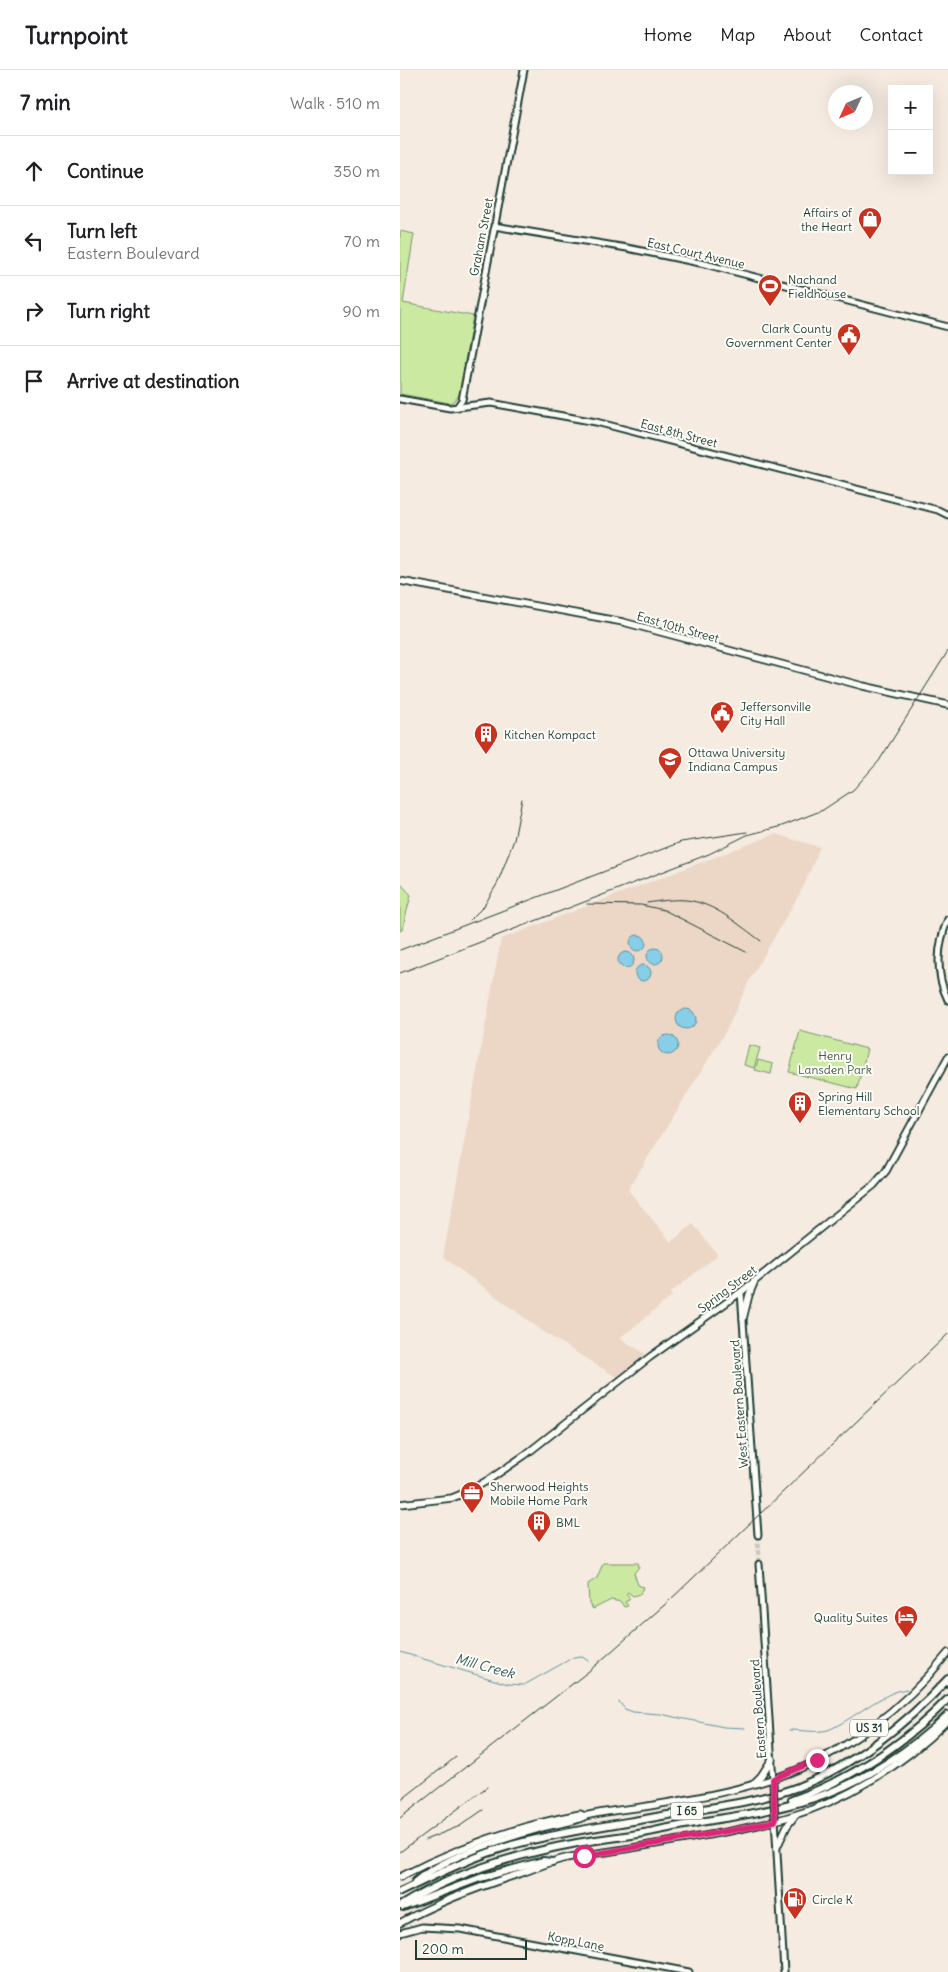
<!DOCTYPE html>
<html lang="en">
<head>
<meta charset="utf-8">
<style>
  :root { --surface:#fff; --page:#f6f6f6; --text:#202124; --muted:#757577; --line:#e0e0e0 }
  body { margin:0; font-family:Delius,sans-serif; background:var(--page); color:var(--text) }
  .controls { position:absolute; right:15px; top:15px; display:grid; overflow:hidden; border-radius:0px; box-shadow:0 5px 20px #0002 }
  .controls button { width:45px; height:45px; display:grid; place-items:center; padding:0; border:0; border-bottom:1px solid var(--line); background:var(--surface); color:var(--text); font:25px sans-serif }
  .compass { position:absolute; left:428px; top:15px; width:45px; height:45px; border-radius:50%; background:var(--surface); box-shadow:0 5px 20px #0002; rotate:226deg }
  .scale { position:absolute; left:15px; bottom:12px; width:112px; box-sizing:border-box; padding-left:5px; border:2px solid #1f3d34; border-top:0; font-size:14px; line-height:18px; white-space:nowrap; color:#1f3d34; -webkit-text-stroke:4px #fdfcf7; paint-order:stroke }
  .stop { position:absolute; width:15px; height:15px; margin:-11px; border:4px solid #db2777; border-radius:50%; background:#fff }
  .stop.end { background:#db2777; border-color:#fff; box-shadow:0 1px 5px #0008 }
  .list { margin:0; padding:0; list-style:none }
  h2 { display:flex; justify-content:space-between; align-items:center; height:65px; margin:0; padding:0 20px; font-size:21px }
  h2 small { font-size:16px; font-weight:400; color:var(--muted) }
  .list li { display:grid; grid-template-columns:32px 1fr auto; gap:15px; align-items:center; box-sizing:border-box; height:70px; padding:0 20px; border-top:1px solid var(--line) }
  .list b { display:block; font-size:19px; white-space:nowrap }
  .list p { margin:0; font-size:16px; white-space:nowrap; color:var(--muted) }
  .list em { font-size:16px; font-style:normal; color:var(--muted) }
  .icon { flex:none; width:28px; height:28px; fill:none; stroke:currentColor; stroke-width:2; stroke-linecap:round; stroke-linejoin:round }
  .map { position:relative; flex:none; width:548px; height:1902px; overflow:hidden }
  header { display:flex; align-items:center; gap:30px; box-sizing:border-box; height:70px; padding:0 25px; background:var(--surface); border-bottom:1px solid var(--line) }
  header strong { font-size:24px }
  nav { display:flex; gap:28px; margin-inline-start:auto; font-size:18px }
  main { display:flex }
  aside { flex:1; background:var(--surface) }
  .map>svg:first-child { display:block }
  .built { fill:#ecd7c6 }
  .green { fill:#cce9a1; stroke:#76936a }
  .water { fill:#88cee9; stroke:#5e94a1 }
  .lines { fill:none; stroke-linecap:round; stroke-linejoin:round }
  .stream { stroke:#5e94a1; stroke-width:1 }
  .secondary-tunnel { stroke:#cac8be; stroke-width:5; stroke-dasharray:5 2.5; stroke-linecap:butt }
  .secondary-casing { stroke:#1f3d34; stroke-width:9 }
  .primary-casing { stroke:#1f3d34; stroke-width:9 }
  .highway-casing { stroke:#1f3d34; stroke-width:10 }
  .secondary { stroke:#fdfcf7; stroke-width:5 }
  .primary { stroke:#fdfcf7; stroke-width:5.5 }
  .highway { stroke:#fdfcf7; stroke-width:6 }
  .rail { stroke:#1f3d34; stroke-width:1 }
  .secondary-bridge-casing { stroke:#1f3d34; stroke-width:9; stroke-linecap:butt }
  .secondary-bridge { stroke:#fdfcf7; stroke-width:5 }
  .route { stroke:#db2777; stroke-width:6 }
  .labels { text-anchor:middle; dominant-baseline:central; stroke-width:4; stroke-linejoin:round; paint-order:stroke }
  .shield { fill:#fdfcf7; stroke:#62766e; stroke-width:1 }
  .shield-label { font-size:11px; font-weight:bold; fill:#1f3d34 }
  .poi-label { font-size:12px; fill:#1f3d34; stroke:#fdfcf7; text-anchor:start }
  .street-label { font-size:12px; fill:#1f3d34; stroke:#fdfcf7 }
  .park-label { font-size:12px; fill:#425f4a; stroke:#fdfcf7 }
  .water-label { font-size:14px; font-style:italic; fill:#396161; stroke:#fdfcf7 }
</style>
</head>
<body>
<header>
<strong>Turnpoint</strong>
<nav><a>Home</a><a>Map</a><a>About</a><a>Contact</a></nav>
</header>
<main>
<aside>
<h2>7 min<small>Walk · 510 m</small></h2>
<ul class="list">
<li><svg class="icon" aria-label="ahead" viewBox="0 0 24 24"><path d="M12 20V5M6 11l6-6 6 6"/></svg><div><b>Continue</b></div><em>350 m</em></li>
<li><svg class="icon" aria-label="left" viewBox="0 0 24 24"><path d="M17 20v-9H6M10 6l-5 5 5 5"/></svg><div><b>Turn left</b><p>Eastern Boulevard</p></div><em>70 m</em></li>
<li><svg class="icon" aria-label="right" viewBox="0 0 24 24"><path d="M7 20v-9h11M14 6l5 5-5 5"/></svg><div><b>Turn right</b></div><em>90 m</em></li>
<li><svg class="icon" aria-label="arrive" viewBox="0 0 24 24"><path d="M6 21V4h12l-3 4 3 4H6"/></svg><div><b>Arrive at destination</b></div></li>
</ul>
</aside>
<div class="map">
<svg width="548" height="1902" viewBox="0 0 548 1902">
  <rect width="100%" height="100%" fill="#f5ebe1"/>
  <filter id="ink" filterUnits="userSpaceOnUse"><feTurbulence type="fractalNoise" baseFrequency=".02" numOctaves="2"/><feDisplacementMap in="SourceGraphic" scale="10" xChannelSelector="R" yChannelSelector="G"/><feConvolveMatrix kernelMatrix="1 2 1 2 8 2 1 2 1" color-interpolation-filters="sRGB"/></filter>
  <g filter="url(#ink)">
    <polygon class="built" points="375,764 420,777 403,818 349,911 327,959 228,1120 271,1172 293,1154 318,1185 270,1223 272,1226 220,1268 250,1287 221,1310 145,1263 43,1187 101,869"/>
    <g class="green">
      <polygon points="0,161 14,164 3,233 73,246 59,325 53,332 49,333 0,324"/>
      <polygon points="0,813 11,825 2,860 0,861"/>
      <polygon points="400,961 467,979 457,1019 389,1002"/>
      <polygon points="349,975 360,978 354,998 344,995"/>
      <polygon points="358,990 373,994 371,1004 355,1000"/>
      <polygon points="203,1493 238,1493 239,1497 234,1503 238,1515 243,1517 240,1524 233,1526 228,1522 226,1524 230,1529 225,1532 228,1536 224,1537 221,1532 211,1530 193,1539 189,1534 188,1514 197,1508"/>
    </g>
    <g class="water">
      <circle cx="238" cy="873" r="8"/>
      <circle cx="255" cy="886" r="8"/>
      <circle cx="226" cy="890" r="8"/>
      <circle cx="243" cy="903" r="8"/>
      <circle cx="286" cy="949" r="10"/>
      <circle cx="268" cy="975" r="10"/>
    </g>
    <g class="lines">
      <g class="stream">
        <polyline points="0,1582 108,1614 124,1615 174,1587 181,1586 188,1591"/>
        <polyline points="219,1632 225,1639 233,1642 260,1644 324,1657 345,1658"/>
        <path d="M389,1660C401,1660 417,1663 428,1660C453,1650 481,1622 507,1619"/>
      </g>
      <polyline class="secondary-tunnel" points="358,1465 359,1494"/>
      <g class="secondary-casing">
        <g id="secondary">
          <polyline points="94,156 227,178 305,194 548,257"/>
          <polyline points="0,329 50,338 91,333 196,352 538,440 548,445"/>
          <polyline points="57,337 62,330 124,0"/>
          <path d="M548,849C537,875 535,904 548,930"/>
          <polyline points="341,1222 358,1465"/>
          <polyline points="359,1494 373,1711"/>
          <polyline points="375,1749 384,1902"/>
          <polyline points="0,1863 22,1857 60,1859 289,1902"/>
        </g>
      </g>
      <g class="primary-casing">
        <g id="primary">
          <polyline points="0,511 223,552 463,616 548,635"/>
          <polyline points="343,1249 349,1225 354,1213"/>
          <polyline points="0,1434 52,1428 69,1421 90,1409 125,1385 250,1287 341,1222 474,1115 486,1101 548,987"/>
          <polyline points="354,1713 361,1706 372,1689"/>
          <polyline points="377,1777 387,1756 394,1747"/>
          <path d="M0,1807C57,1777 117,1756 180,1744L185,1746C210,1740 235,1739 260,1734C298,1728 338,1720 375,1708C442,1686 504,1638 548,1583"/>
          <path d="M0,1853C38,1832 78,1817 119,1804C133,1799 147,1793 162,1789C182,1784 204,1783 225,1779C278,1770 332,1763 385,1748C446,1731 503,1695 548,1650"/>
        </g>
      </g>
      <g class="highway-casing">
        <g id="highway">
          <path d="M392,1730C452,1709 504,1674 548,1629"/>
          <path d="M15,1812C42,1788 105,1768 141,1758C154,1754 172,1753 185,1746"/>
          <path d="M0,1822C37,1804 76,1785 116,1774C165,1761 218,1754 268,1745C312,1737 357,1732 398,1717C456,1694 506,1654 548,1609"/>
          <path d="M0,1836C52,1804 117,1784 177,1773C199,1769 222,1767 244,1763C269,1758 293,1753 318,1749C351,1744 383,1738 414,1728C462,1713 513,1679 548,1645"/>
          <polyline points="3,1837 80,1808 143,1791 152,1792"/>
        </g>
      </g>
      <use href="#secondary" class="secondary"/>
      <use href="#primary" class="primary"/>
      <use href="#highway" class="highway"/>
      <g class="rail">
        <path d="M247,833C260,831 273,829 286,830C315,833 339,855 361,871"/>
        <polyline points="187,834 241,835 264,840 346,882"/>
        <polyline points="70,850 84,836 97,814 114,770 122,729"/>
        <polyline points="0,880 281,772 347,762"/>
        <polyline points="0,903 309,784 347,765 382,756 423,740 453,720 479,691 548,581"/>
        <polyline points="0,1731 56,1687"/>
        <polyline points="0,1748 189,1601 269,1531 548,1264"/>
        <polyline points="25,1770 60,1756 83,1740"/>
        <polyline points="0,1782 87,1717"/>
      </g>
      <g class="secondary-bridge-casing">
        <polyline id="secondary-bridge" points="373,1713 375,1749"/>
      </g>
      <use href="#secondary-bridge" class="secondary-bridge"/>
    </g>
  </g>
  <g class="lines" filter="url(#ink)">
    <polyline class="route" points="184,1786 345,1758 375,1751 373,1709 417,1690"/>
  </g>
  <defs>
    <g id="shop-pin" transform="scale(1.25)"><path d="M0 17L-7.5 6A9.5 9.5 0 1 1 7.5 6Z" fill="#c8321e" stroke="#fdfcf7"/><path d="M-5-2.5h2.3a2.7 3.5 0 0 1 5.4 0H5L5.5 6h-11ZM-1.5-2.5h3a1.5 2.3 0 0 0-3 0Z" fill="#fff"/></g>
    <g id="stadium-pin" transform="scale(1.25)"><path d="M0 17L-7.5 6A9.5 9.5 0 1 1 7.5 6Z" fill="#c8321e" stroke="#fdfcf7"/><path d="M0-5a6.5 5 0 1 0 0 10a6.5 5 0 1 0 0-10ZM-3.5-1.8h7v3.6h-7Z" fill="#fff"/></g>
    <g id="civic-pin" transform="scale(1.25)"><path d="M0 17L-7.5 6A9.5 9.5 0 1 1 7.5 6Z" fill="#c8321e" stroke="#fdfcf7"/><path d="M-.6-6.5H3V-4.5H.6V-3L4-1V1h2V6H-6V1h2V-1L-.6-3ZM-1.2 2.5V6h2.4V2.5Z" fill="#fff"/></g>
    <g id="building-pin" transform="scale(1.25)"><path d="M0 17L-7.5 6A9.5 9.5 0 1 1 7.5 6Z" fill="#c8321e" stroke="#fdfcf7"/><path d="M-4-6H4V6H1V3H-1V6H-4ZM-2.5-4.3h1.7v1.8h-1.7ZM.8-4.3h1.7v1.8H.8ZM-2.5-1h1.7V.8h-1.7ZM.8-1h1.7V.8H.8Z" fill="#fff"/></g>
    <g id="school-pin" transform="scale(1.25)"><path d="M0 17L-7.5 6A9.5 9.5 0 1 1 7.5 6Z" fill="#c8321e" stroke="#fdfcf7"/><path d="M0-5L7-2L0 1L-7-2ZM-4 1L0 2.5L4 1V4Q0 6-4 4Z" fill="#fff"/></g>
    <g id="office-pin" transform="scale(1.25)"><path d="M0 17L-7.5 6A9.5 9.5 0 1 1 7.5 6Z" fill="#c8321e" stroke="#fdfcf7"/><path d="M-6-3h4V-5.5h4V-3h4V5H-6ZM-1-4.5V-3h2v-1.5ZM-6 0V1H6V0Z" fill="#fff"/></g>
    <g id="hotel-pin" transform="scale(1.25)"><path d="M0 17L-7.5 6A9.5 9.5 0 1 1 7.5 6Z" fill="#c8321e" stroke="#fdfcf7"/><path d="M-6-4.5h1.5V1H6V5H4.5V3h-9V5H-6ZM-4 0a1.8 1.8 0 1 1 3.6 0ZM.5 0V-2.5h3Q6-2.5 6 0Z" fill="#fff"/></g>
    <g id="fuel-pin" transform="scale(1.25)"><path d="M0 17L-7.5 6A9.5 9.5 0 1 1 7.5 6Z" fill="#c8321e" stroke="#fdfcf7"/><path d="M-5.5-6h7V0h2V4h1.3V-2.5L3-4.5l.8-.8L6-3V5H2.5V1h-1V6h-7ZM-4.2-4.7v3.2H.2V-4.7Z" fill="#fff"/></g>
  </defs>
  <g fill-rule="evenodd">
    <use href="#shop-pin" x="470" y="149"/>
    <use href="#stadium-pin" x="370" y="216"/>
    <use href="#civic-pin" x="449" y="265"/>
    <use href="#civic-pin" x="322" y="643"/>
    <use href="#building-pin" x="86" y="664"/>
    <use href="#school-pin" x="270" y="689"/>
    <use href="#building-pin" x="400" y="1033"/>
    <use href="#office-pin" x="72" y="1423"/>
    <use href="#building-pin" x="139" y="1452"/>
    <use href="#hotel-pin" x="506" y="1547"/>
    <use href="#fuel-pin" x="395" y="1829"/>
  </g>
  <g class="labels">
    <g class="shield">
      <rect x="450" y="1649.5" width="38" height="17" rx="4"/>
      <rect x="271" y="1732.5" width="32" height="17" rx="4"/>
    </g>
    <g class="shield-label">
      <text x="469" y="1658">US 31</text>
      <text x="287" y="1741">I 65</text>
    </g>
    <g class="poi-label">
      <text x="452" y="142" text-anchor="end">Affairs of<tspan x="452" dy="14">the Heart</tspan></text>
      <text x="388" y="209">Nachand<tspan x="388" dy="14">Fieldhouse</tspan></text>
      <text x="432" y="258" text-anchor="end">Clark County<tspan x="432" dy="14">Government Center</tspan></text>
      <text x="340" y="636">Jeffersonville<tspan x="340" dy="14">City Hall</tspan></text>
      <text x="104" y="664">Kitchen Kompact</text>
      <text x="288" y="682">Ottawa University<tspan x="288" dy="14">Indiana Campus</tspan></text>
      <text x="418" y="1026">Spring Hill<tspan x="418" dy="14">Elementary School</tspan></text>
      <text x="90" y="1416">Sherwood Heights<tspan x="90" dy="14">Mobile Home Park</tspan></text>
      <text x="156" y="1452">BML</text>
      <text x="488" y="1547" text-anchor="end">Quality Suites</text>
      <text x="412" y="1829">Circle K</text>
    </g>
    <g class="street-label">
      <text transform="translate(81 167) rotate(-79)">Graham Street</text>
      <text transform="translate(296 183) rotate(13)">East Court Avenue</text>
      <text transform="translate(279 363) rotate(15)">East 8th Street</text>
      <text transform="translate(278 557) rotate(16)">East 10th Street</text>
      <text transform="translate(327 1219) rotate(-37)">Spring Street</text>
      <text transform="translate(339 1334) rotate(-94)">West Eastern Boulevard</text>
      <text transform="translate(358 1639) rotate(-94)">Eastern Boulevard</text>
      <text transform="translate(176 1871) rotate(11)">Kopp Lane</text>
    </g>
    <g class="park-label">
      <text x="435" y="985">Henry<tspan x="435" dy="14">Lansden Park</tspan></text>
    </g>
    <g class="water-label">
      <text transform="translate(85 1596) rotate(15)">Mill Creek</text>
    </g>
  </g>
</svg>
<div class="controls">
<button>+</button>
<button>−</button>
</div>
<svg class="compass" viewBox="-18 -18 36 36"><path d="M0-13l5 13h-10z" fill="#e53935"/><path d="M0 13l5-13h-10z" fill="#757577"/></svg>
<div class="scale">200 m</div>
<div class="stop" style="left:184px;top:1786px"></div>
<div class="stop end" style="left:417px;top:1690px"></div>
</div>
</main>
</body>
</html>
